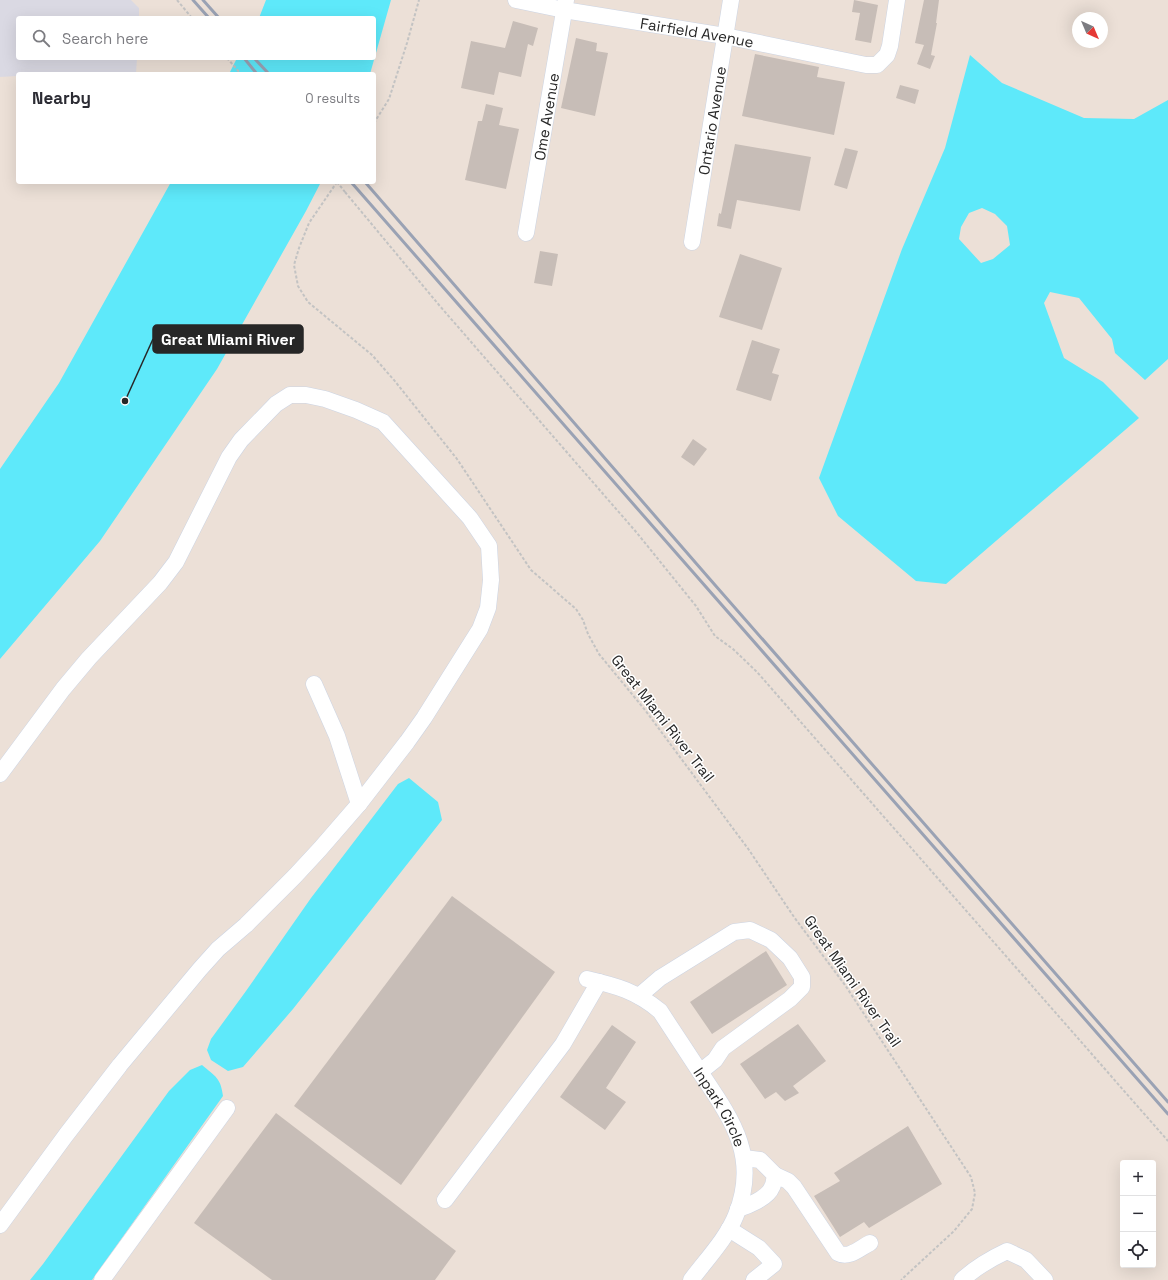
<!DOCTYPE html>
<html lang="en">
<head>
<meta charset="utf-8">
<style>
  :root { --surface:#fff; --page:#f2f2f3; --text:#2b2b33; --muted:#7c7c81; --line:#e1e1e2 }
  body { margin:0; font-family:"Space Grotesk",sans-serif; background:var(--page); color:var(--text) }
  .controls { position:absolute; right:12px; bottom:12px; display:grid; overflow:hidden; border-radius:4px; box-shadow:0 4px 16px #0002 }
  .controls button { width:36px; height:36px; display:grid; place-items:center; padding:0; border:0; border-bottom:1px solid var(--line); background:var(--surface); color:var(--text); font:20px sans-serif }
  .compass { position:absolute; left:1072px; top:12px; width:36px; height:36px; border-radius:50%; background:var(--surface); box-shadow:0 4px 16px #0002; rotate:136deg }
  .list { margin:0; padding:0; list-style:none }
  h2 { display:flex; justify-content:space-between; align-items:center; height:52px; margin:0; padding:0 16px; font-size:17px }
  h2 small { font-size:13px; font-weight:400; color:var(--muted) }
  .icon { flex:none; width:22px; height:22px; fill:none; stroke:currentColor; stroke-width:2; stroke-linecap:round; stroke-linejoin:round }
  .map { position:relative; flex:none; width:1168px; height:1280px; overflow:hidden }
  .search { position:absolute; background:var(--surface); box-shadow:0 4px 16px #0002; left:16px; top:16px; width:360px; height:44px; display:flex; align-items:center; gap:10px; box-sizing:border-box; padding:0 14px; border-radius:4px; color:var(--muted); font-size:15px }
  .panel { position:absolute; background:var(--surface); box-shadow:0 4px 16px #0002; left:16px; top:72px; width:360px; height:112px; border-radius:4px }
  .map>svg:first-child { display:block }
  .industrial { fill:#dad9e3 }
  .water { fill:#5ee9fa; fill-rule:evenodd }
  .building { fill:#c7bdb7 }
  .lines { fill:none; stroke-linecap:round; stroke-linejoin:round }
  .minor-casing { stroke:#ccd4e3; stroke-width:17 }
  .path { stroke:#c3c3c3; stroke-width:2; stroke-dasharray:3 2; stroke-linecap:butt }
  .minor { stroke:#fff; stroke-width:16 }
  .rail { stroke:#9aa2b4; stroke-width:3 }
  .path-bridge { stroke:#c3c3c3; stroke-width:2; stroke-dasharray:3 2; stroke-linecap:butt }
  .labels { text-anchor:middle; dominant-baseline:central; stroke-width:3; stroke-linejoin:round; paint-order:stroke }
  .street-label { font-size:15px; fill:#272727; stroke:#fff }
  .leader { fill:none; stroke:#272727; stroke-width:1.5 }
  .callout-dot { fill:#272727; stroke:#fff; stroke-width:1.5 }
  .callout { fill:#272727; stroke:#272727; stroke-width:1.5 }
  .callout-label { font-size:16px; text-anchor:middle; font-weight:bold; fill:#fff }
</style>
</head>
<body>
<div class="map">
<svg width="1168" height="1280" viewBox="0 0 1168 1280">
  <rect width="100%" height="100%" fill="#ece0d7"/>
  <polygon class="industrial" points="0,0 131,0 139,8 139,18 18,18 18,58 137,58 136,74 18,74 18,76 0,77"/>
  <g class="water">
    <polygon points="266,0 391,0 370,74 229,74 237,58 374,58 374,18 259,18"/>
    <path d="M970,55L1002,83L1084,118L1134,119L1168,100V359L1145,380L1115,353L1112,339L1079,298L1050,292L1044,303L1064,358L1103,382L1139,418L946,584L916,581L838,516L819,478L902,249L945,148ZM982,208L995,214L1007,226L1010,245L993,259L981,263L959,239L961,227L969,213Z"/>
    <polygon points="171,182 321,182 306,211 217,369 100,541 0,659 0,469 59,383"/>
    <polygon points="409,778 438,802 442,820 293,1009 243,1067 228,1071 211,1060 207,1050 211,1039 246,991 311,898 398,784"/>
    <path d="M202,1065C215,1076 221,1078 223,1096L92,1280H30L43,1264L169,1091L190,1070Z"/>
  </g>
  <g class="building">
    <polygon points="854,0 878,5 871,43 855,40 860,13 852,12"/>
    <polygon points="924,0 939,0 936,23 937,23 931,55 935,56 930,69 917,64 924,45 915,43"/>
    <polygon points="513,21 538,28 533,46 528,44 521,77 499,72 494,95 461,88 471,41 505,48"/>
    <polygon points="576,38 597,43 596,51 608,53 595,116 561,108"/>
    <polygon points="755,54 819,67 817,77 845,82 834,135 742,116"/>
    <polygon points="900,85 919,90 915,104 896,98"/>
    <polygon points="486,104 503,108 499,125 519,129 506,189 465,180 478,121 482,121"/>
    <polygon points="735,144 811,157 800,211 737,200 731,229 717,226 719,213 721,214"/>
    <polygon points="845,148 858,151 847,189 834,185"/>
    <polygon points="540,251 558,254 552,286 534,283"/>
    <polygon points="740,254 782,268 762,330 719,317"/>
    <polygon points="752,340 780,349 772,373 779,375 771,401 736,390"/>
    <polygon points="693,439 707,449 694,466 681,457"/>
    <polygon points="452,896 555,972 401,1185 294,1106"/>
    <polygon points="766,951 787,985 712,1034 690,1002"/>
    <polygon points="798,1024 826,1061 793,1086 799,1093 785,1101 776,1092 765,1099 740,1064"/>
    <polygon points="612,1025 636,1042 606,1088 626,1102 605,1130 560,1097"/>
    <polygon points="276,1113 456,1251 435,1280 272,1280 194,1223"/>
    <polygon points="908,1126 942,1184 869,1228 864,1222 840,1237 814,1196 840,1181 834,1173"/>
  </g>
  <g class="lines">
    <g class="minor-casing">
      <g id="minor">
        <path id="s1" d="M516,0L564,10L725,36L866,65H877L887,55L890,46L897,0"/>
        <path id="s2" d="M526,233L566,0"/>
        <path id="s3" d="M692,242L731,0"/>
        <polyline points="314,684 337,736 359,804"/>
        <polyline points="0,774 63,689 89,658 160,583 176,562 229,457 241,440 276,404 290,395 306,395 325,399 356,410 383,422 470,518 489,546 491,580 488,608 480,629 424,718 407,742 359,804 320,849 295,876 246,925 218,949 200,969 120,1065 66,1135 0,1225"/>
        <path id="s4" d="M587,979C617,986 636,991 660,1011C674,1032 688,1054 702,1075C733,1121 759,1158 736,1215C727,1238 706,1260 691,1280"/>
        <polyline points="639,996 660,978 734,932 750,930 771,940 790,958 802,977 802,987 790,999 723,1048 715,1060 700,1072"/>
        <path d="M775,1175L788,1181L794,1187L838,1253C849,1259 860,1248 870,1243"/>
        <polyline points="445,1200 563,1044 599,982"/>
        <path d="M738,1209C748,1206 768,1198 772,1187C774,1184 774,1179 775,1175L760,1160L744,1158"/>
        <polyline points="729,1229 759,1248 774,1264 754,1280"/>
        <polyline points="102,1280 227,1108"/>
        <path d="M962,1280C976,1267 990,1259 1007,1251L1026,1260L1045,1280"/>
      </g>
    </g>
    <g class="path">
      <polyline points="177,0 192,18"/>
      <polyline points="227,58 241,74"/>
      <polyline points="374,123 389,99 407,43 419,0"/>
      <polyline points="337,182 309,223 299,248 294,265 298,286 308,302 372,355 394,380 457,459 531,570 576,609 583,620 588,634 599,654 645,710 749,850 794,917 845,985 971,1177 975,1193 972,1209 954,1231 901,1280"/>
      <polyline points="345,192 439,305 637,533 696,606 715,636 733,649 757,672 1168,1141"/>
    </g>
    <use href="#minor" class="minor"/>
    <g class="rail">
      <polyline points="193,0 209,18"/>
      <polyline points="203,0 219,18"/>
      <polyline points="244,58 257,74"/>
      <polyline points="254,58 269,74"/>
      <polyline points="351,182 1168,1114"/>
      <polyline points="365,182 708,577 1168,1102"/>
    </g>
    <polyline class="path-bridge" points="337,182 345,192"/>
  </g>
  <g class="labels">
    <g class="street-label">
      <text stroke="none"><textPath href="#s1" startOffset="184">Fairfield Avenue</textPath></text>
      <text stroke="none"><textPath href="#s2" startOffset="118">Ome Avenue</textPath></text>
      <text stroke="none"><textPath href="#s3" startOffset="123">Ontario Avenue</textPath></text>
      <text transform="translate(663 718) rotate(52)">Great Miami River Trail</text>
      <text transform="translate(853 981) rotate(55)">Great Miami River Trail</text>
      <text stroke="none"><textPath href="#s4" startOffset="194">Inpark Circle</textPath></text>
    </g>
  </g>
  <path class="leader" d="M125 401L153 339"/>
  <circle class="callout-dot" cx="125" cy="401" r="4"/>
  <rect class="callout" x="153" y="325" width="150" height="28" rx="4"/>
  <g class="callout-label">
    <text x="228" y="345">Great Miami River</text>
  </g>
</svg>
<div class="controls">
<button>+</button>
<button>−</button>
<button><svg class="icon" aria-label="locate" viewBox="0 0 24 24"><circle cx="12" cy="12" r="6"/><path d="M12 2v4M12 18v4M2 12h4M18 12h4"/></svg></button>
</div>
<svg class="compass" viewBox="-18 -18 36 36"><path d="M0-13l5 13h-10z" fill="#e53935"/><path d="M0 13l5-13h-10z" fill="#7c7c81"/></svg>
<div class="search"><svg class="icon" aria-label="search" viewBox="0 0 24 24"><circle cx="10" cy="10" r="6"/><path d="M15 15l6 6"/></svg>Search here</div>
<section class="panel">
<h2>Nearby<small>0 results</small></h2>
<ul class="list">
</ul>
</section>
</div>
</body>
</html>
